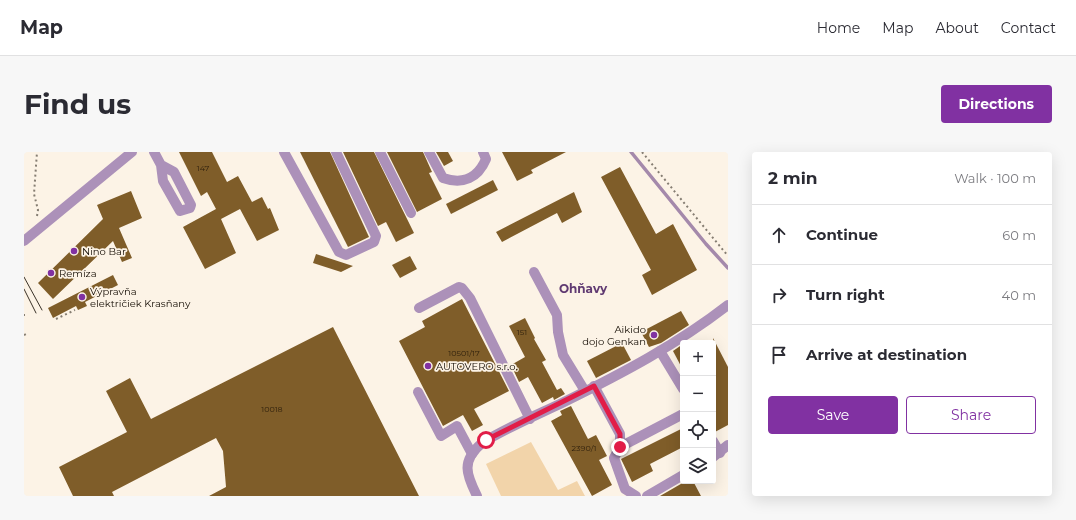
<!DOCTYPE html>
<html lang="en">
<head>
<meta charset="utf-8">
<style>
  :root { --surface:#fff; --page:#f7f7f7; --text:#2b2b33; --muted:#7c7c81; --line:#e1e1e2; --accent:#8131a2 }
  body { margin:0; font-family:Montserrat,sans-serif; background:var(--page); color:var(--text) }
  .controls { position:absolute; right:12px; bottom:12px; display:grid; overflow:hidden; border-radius:4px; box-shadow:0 4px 16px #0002 }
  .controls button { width:36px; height:36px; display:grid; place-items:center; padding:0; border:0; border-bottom:1px solid var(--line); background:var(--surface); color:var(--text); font:20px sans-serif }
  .stop { position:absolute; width:12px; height:12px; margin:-9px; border:3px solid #e11d48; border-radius:50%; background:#fff }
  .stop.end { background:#e11d48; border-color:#fff; box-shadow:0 1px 4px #0008 }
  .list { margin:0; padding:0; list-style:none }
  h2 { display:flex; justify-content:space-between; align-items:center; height:52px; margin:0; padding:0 16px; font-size:17px }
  h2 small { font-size:13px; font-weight:400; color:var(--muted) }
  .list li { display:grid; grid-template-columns:26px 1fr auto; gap:12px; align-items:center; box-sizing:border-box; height:60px; padding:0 16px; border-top:1px solid var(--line) }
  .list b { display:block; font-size:15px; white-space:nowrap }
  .list em { font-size:13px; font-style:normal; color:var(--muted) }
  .actions { display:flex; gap:8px; padding:12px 16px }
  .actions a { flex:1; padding:9px 0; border:1px solid var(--accent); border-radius:4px; text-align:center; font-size:14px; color:var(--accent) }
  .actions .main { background:var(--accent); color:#fff }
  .icon { flex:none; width:22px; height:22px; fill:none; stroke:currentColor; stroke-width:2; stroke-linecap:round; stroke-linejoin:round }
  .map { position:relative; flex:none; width:704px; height:344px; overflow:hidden; border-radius:4px }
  header { display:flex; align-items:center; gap:24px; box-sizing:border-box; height:56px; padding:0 20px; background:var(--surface); border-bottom:1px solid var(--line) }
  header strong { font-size:19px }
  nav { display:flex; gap:22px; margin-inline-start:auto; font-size:14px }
  .intro { display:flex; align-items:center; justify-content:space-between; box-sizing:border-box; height:96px; padding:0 24px }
  h1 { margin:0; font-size:28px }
  .button { padding:10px 18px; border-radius:4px; background:var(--accent); color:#fff; font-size:14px; font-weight:700 }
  main { display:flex; gap:24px; padding:0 24px }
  aside { flex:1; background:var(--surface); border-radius:4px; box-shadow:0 4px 16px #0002 }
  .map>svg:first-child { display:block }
  .green { fill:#f2d4aa }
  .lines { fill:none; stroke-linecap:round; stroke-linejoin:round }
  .stream { stroke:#a489ab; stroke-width:3.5 }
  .building { fill:#7f5d29 }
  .path { stroke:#857d72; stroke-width:2; stroke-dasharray:2 3; stroke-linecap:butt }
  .minor { stroke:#ac91b9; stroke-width:10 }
  .tram { stroke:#393127; stroke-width:1 }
  .route { stroke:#e11d48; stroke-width:5 }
  .poi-dot { fill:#8131a2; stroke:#fcf3e6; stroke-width:1.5 }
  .labels { text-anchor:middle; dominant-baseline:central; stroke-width:3.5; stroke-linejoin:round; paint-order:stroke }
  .number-label { font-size:8px; fill:#30210d }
  .poi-label { font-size:10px; fill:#150d04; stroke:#fcf3e6; text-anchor:start }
  .quarter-label { font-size:12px; font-weight:bold; fill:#603a72; stroke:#fcf3e6 }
</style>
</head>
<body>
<header>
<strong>Map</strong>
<nav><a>Home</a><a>Map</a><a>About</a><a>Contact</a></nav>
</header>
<div class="intro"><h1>Find us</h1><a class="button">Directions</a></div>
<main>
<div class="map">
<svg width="704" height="344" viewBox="0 0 704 344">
  <rect width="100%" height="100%" fill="#fcf3e6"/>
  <polygon class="green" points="507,290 534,338 553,329 561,344 477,344 462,312"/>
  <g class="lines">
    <polyline class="stream" points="607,0 682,92 704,116"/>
  </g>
  <g class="building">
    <polygon points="155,0 188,0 203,30 214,24 228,50 238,45 244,57 246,56 255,78 233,89 216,57 197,67 212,101 181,117 159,75 192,57 183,40 177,44"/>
    <polygon points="276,0 306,0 345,85 324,95"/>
    <polygon points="319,0 350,0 390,81 372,90 362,70 354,74"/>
    <polygon points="363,0 399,0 408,20 405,21 418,47 393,60"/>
    <polygon points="412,0 424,0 429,9 420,14"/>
    <polygon points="478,0 542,0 507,18 509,21 493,29"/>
    <polygon points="596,15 632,82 649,72 673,118 628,143 618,123 627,118 577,25"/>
    <polygon points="469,28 474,38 427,62 422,52"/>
    <polygon points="107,39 118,66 95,76 108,106 98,110 89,89 29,147 14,131 79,67 73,53"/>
    <polygon points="550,40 558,60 538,71 533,61 478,90 472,80"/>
    <polygon points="292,102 329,114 317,120 289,111"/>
    <polygon points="386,104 393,117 376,126 368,113"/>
    <polygon points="89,123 94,133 61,150 63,154 54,158 52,154 29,166 24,156"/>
    <polygon points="438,147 485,239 450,257 459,273 448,279 439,263 419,274 375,189 401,175 398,169"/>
    <polygon points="657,159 665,173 637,191 625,195 617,180"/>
    <polygon points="501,166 511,186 510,187 522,208 518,210 533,238 537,236 541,242 530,248 529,245 518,251 504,225 495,230 487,213 501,205 485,174"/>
    <polygon points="309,175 395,344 185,344 202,335 199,299 192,286 88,340 90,344 49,344 35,315 103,280 82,239 106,226 127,267"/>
    <polygon points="689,186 704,215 704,273 689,281"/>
    <polygon points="598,191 607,208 572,226 563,209"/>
    <polygon points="659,192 659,218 649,199"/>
    <polygon points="547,254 564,287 572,283 583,304 575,308 588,333 568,344 527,269 538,263 536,259"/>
    <polygon points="659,276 659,295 626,312 629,319 608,330 597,307"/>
    <polygon points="662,329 669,329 677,344 636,344"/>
  </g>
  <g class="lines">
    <g class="path">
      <polyline points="618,0 704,104"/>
      <polyline points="13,64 14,58 10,42 13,0"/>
      <polyline points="0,163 1,163"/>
      <polyline points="32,167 51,158"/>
      <polyline points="0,183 2,182"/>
    </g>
    <g class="minor">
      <polyline points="130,0 137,13 139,29 156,59 166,56 167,53 150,20 137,13"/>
      <polyline points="260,0 315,100 322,103 350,90 352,84 312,0"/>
      <polyline points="356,0 387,61"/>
      <path d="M405,0L419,26C439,33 454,26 462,7L459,0"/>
      <polyline points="0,89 108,0"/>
      <polyline points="510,120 533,163 534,180 539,203 561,239"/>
      <polyline points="395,156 435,135 438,136 446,146 506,267"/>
      <polyline points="636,199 659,237"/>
      <polyline points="570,234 596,282 596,295 590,306 601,337 612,344"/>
      <polyline points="394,240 417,284 433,274 448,302"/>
      <polyline points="689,289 696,301"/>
      <polyline points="596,295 659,262"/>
      <polyline points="689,305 704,293"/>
      <path d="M453,344C442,322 437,309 458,291C484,275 513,263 540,250C597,222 654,192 704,153"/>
      <polyline points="623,344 659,323"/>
    </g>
    <g class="tram">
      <polyline points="0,125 18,158"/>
      <polyline points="0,137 12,161"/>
    </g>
  </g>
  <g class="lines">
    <polyline class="route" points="462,288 570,234 596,282 596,295"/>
  </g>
  <g class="poi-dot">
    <circle cx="50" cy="99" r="4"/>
    <circle cx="27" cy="121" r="4"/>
    <circle cx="58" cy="145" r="4"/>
    <circle cx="630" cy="183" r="4"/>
    <circle cx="404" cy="214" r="4"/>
  </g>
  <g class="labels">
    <g class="number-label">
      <text x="179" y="16">147</text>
      <text x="498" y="180">151</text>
      <text x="440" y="201">10501/17</text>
      <text x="248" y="257">10018</text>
      <text x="560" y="296">2390/1</text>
    </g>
    <g class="poi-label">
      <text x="58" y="99">Nino Bar</text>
      <text x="35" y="121">Remíza</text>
      <text x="66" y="139">Výpravňa<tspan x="66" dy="12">električiek Krasňany</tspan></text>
      <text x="622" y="177" text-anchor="end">Aikido<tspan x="622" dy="12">dojo Genkan</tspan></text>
      <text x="412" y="214">AUTOVERO s.r.o.</text>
    </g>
    <g class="quarter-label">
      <text x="559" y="136">Ohňavy</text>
    </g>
  </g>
</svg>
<div class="controls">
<button>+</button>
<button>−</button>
<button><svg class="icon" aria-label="locate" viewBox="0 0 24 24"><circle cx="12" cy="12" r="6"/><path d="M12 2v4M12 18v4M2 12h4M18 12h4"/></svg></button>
<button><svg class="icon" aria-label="layers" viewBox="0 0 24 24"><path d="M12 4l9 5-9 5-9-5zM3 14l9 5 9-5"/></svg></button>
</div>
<div class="stop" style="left:462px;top:288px"></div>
<div class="stop end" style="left:596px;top:295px"></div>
</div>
<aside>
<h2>2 min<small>Walk · 100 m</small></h2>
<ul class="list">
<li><svg class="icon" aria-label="ahead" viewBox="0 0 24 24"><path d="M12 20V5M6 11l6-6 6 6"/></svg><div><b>Continue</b></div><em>60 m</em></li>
<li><svg class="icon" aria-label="right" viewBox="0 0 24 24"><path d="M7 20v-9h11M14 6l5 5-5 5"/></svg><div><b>Turn right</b></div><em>40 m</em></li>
<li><svg class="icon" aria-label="arrive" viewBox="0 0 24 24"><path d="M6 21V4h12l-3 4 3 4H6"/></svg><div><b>Arrive at destination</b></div></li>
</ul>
<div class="actions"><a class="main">Save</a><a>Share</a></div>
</aside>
</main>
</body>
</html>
